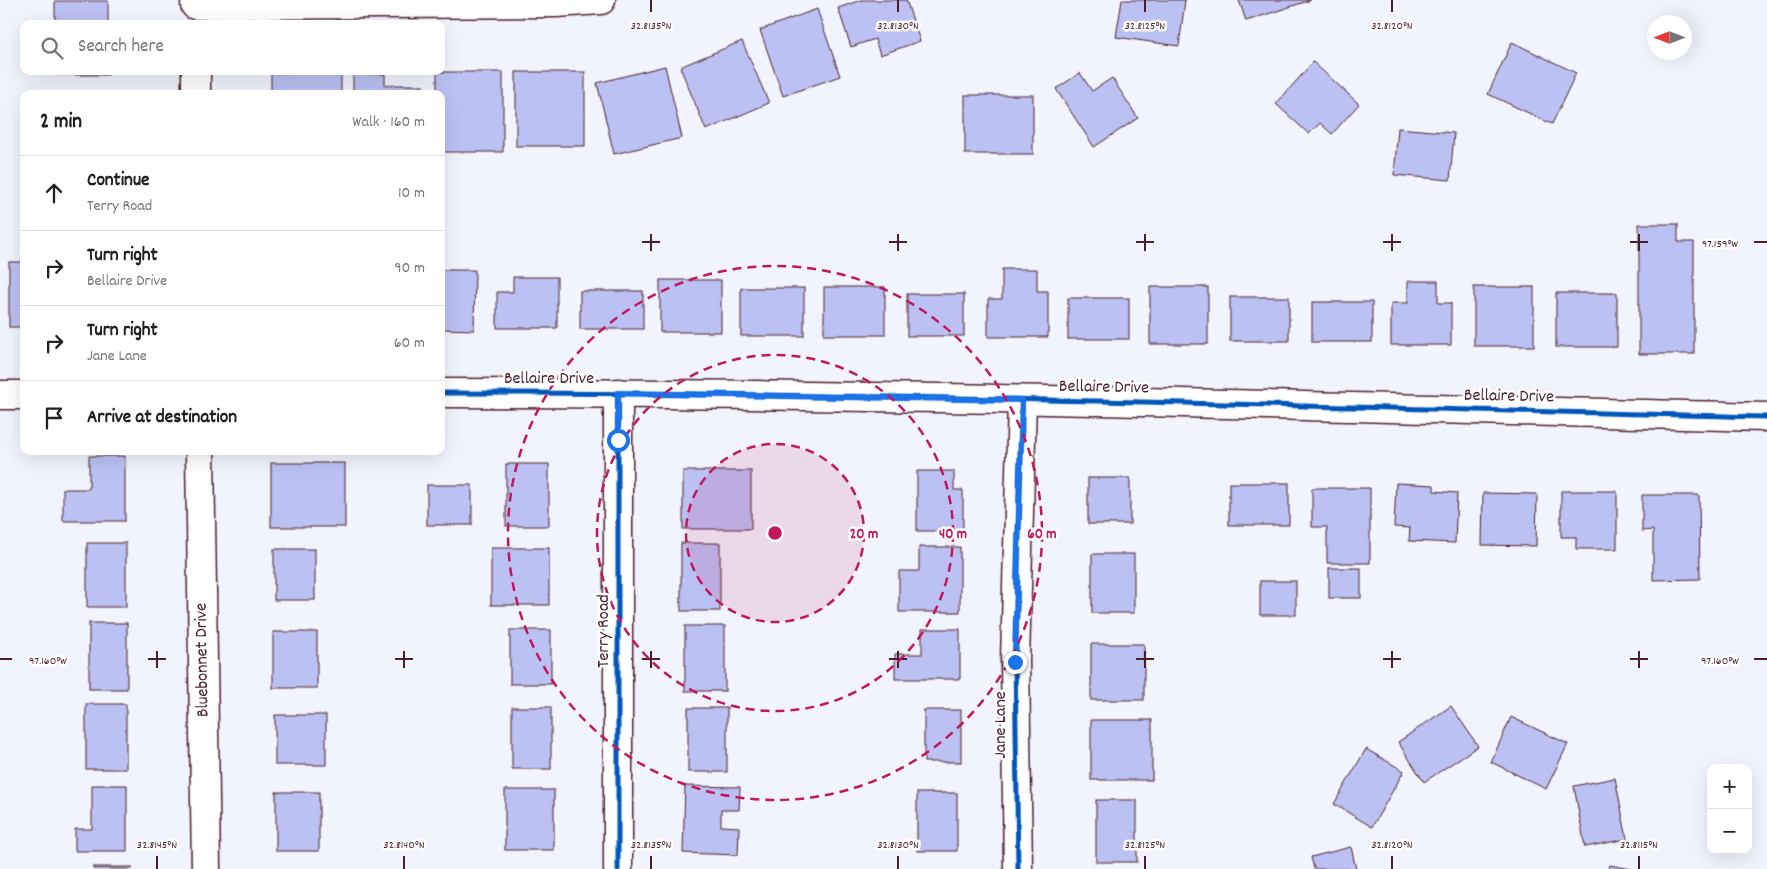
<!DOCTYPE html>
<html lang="en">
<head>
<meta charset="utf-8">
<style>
  :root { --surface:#fff; --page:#f6f6f6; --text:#202124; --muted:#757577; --line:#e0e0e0 }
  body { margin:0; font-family:Dekko,sans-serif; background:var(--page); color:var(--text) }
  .controls { position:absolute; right:15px; bottom:15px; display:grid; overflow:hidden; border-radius:10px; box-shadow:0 5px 20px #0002 }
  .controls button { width:45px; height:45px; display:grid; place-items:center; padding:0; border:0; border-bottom:1px solid var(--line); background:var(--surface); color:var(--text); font:25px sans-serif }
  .compass { position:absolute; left:1647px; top:15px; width:45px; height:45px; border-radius:50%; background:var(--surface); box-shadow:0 5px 20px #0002; rotate:270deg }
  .stop { position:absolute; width:15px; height:15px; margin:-11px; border:4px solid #1a73e8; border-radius:50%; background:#fff }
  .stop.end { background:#1a73e8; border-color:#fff; box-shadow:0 1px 5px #0008 }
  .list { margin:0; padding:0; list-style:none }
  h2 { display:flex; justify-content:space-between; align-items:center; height:65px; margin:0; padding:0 20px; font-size:21px }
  h2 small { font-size:16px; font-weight:400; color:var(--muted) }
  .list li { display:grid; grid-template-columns:32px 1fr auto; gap:15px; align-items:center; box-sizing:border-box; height:75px; padding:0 20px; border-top:1px solid var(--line) }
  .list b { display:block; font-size:19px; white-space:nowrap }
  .list p { margin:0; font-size:16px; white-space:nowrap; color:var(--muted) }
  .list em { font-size:16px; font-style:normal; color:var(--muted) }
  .icon { flex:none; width:28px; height:28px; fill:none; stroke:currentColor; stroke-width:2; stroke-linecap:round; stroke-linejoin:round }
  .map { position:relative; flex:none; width:1767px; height:869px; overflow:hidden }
  .search { position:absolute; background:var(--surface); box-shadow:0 5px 20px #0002; left:20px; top:20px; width:425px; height:55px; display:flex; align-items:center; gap:12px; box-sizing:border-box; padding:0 18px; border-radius:10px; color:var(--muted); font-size:19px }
  .panel { position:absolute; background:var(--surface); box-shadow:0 5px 20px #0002; left:20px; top:90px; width:425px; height:365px; border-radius:10px }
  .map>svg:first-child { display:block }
  .building { fill:#bbc1f3; stroke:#4a1f2b }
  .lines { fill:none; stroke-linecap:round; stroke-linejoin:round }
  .minor-casing { stroke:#4a1f2b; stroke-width:31 }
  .minor { stroke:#fff; stroke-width:28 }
  .cycleway-casing { stroke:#fff; stroke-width:8 }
  .cycleway { stroke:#0057b8; stroke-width:5 }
  .route { stroke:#1a73e8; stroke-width:6 }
  .ticks { fill:none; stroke:#4a1f2b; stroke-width:2 }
  .ring { fill:none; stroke:#c2185b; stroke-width:2.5; stroke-dasharray:9 6 }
  .labels { text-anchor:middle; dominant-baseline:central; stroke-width:5; stroke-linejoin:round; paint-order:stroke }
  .street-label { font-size:18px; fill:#4a1f2b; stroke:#fff }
  .ticks-label { font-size:12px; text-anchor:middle; fill:#4a1f2b; stroke:#fff; stroke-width:5; stroke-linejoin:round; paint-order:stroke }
  .centre { fill:#c2185b; stroke:#fff; stroke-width:2.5 }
  .ring-label { font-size:15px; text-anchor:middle; font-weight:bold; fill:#c2185b; stroke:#fff; stroke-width:5; stroke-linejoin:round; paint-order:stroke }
</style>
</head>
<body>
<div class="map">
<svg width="1767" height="869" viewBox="0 0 1767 869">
  <rect width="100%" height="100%" fill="#f1f3fd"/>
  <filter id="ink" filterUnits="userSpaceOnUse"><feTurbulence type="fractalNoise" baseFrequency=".02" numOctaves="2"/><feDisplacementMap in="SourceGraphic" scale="10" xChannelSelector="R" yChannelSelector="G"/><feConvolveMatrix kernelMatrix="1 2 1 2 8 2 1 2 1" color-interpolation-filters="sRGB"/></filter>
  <g filter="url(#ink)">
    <g class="building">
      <polygon points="861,0 906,0 920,41 880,55 875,39 851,47 838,8"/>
      <polygon points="1122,0 1185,0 1179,46 1116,37"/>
      <polygon points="1239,0 1311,0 1246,21"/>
      <rect x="55" y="1" width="53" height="23"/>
      <polygon points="817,9 840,76 783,96 760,30"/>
      <polygon points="742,41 769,103 706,130 680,67"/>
      <polygon points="1512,42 1576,73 1552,124 1488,94"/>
      <polygon points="1313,62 1359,104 1332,134 1320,123 1309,134 1276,104"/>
      <polygon points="665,66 682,138 614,154 597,83"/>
      <rect x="55" y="71" width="53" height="4"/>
      <polygon points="437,72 503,72 503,152 441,152 441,94 437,94"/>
      <rect x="516" y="72" width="69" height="74"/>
      <rect x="271" y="73" width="70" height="21"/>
      <polygon points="1080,73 1092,91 1112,78 1138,118 1094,147 1056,89"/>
      <polygon points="353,74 385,74 385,85 423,85 423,94 353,94"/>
      <rect x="965" y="95" width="68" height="59"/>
      <polygon points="1398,128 1454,133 1450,180 1394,175"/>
      <polygon points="1639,224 1678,224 1678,242 1694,242 1694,354 1639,354"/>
      <rect x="9" y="262" width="15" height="65"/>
      <polygon points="1002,269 1037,269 1037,291 1048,291 1048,337 988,337 988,299 1002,299"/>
      <polygon points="441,270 475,270 474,330 441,329"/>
      <polygon points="513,277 557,277 557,328 497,328 497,292 513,292"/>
      <rect x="660" y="280" width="61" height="52"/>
      <polygon points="1408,281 1438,281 1438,303 1451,303 1451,345 1391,345 1391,303 1408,303"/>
      <rect x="824" y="287" width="61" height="48"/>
      <rect x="1150" y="287" width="58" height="57"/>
      <rect x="1474" y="287" width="60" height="59"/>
      <rect x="741" y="288" width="63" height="48"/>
      <rect x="580" y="291" width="63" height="38"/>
      <rect x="1556" y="293" width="61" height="54"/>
      <rect x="907" y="294" width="57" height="42"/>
      <rect x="1230" y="297" width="59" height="44"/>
      <rect x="1068" y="298" width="61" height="41"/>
      <rect x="1312" y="302" width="60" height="40"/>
      <polygon points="89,456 125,456 125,521 63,521 63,489 89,489"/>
      <rect x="271" y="463" width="74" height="64"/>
      <rect x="506" y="464" width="43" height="62"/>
      <rect x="683" y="471" width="68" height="58"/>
      <polygon points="917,471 954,471 954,490 963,490 963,531 917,531"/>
      <rect x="1088" y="478" width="42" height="46"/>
      <rect x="1229" y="483" width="60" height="42"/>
      <polygon points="1396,483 1434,485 1434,491 1457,493 1455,543 1409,541 1410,528 1394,527"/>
      <rect x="427" y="485" width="45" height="40"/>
      <polygon points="1312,488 1370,488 1370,563 1327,563 1327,527 1312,527"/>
      <polygon points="1561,491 1617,491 1617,549 1576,549 1576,537 1561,537"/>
      <polygon points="1483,493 1537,494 1536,546 1482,545"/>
      <polygon points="1642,495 1699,495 1700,579 1653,580 1653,530 1642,531"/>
      <rect x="87" y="543" width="39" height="64"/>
      <rect x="681" y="543" width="39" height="68"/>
      <polygon points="919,547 960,547 960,612 899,612 899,571 919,571"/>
      <rect x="491" y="548" width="58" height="57"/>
      <rect x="274" y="549" width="41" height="51"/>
      <rect x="1092" y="554" width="42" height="59"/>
      <rect x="1329" y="568" width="32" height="30"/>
      <rect x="1260" y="581" width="36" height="34"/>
      <rect x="89" y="623" width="38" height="66"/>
      <rect x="685" y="626" width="40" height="65"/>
      <polygon points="922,629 960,629 960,679 895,679 895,654 922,654"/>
      <rect x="510" y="630" width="41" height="54"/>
      <rect x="273" y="632" width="44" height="56"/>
      <rect x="1091" y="644" width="53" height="56"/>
      <rect x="86" y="704" width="40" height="65"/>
      <polygon points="1451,706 1478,746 1424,782 1398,742"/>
      <rect x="512" y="707" width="39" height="62"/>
      <rect x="688" y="708" width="39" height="64"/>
      <rect x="924" y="710" width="37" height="52"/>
      <rect x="275" y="715" width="51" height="50"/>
      <polygon points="1511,717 1568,744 1546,789 1491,762"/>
      <rect x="1091" y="720" width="61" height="60"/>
      <polygon points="1366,749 1404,771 1372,827 1334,804"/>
      <polygon points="1615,778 1627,839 1585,847 1574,786"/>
      <polygon points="92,785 127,785 127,851 75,851 75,829 92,829"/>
      <polygon points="685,786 740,787 739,810 721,810 721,826 739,827 738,855 683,853"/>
      <rect x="505" y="790" width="49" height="60"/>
      <rect x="276" y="792" width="43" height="59"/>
      <rect x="917" y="793" width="40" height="58"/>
      <rect x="1096" y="800" width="41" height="62"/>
      <polygon points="1351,847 1356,869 1314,869 1311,857"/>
      <polygon points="1610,865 1631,869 1609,869"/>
      <rect x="93" y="867" width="39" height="2"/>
    </g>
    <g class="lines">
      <g class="minor-casing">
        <g id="minor">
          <polyline points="195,5 556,3 601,0"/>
          <polyline points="196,71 196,94"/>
          <path d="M441,393C883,393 1325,407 1767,417"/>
          <polyline points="618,393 618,869"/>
          <polyline points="0,395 24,395"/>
          <polyline points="200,451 206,869"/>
          <polyline points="1018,869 1015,661 1022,400"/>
        </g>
      </g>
      <use href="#minor" class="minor"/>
      <g class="cycleway-casing">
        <g id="cycleway">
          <path d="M441,393C883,393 1325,407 1767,417"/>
          <polyline points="618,393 618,869"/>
          <polyline points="1018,869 1015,661 1022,400"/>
        </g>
      </g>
      <use href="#cycleway" class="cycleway"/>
    </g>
  </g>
  <g class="lines" filter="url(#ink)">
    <polyline class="route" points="618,440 618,393 1022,400 1015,662"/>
  </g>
  <path class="ticks" d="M651,0V12M898,0V12M1145,0V12M1392,0V12M651,234V251M898,234V251M1145,234V251M1392,234V251M1639,234V251M642,242H660M889,242H907M1136,242H1154M1383,242H1401M1630,242H1648M1754,242H1767M157,651V668M404,651V668M651,651V668M898,651V668M1145,651V668M1392,651V668M1639,651V668M0,659H12M148,659H166M395,659H413M642,659H660M889,659H907M1136,659H1154M1383,659H1401M1630,659H1648M1754,659H1767M157,856V869M404,856V869M651,856V869M898,856V869M1145,856V869M1392,856V869M1639,856V869"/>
  <circle cx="775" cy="533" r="89" fill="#c2185b" fill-opacity=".12"/>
  <g class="ring">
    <circle cx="775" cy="533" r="89"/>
    <circle cx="775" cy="533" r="178"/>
    <circle cx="775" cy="533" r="267"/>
  </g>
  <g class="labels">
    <g class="street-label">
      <text x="549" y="379">Bellaire Drive</text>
      <text transform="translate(1104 388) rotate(1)">Bellaire Drive</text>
      <text transform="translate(1509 397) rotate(1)">Bellaire Drive</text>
      <text transform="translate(604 631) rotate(-90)">Terry Road</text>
      <text transform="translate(203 660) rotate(-91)">Bluebonnet Drive</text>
      <text transform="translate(1001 725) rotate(-90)">Jane Lane</text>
    </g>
  </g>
  <g class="ticks-label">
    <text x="651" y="29">32.8135°N</text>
    <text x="898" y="29">32.8130°N</text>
    <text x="1145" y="29">32.8125°N</text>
    <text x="1392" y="29">32.8120°N</text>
    <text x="1720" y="247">97.159°W</text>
    <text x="1720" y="664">97.160°W</text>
    <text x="48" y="664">97.160°W</text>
    <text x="157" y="848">32.8145°N</text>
    <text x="404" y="848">32.8140°N</text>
    <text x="651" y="848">32.8135°N</text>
    <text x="898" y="848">32.8130°N</text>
    <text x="1145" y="848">32.8125°N</text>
    <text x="1392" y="848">32.8120°N</text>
    <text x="1639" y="848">32.8115°N</text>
  </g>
  <circle cx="775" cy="533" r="8" class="centre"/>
  <g class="ring-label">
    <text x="864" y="538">20 m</text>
    <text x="953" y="538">40 m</text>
    <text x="1042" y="538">60 m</text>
  </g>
</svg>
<div class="controls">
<button>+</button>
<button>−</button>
</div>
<svg class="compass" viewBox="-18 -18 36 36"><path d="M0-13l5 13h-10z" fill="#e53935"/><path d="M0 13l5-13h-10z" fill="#757577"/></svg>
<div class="stop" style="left:618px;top:440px"></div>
<div class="stop end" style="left:1015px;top:662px"></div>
<div class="search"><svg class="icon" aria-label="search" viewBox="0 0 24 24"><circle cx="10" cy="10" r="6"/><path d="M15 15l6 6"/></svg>Search here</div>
<section class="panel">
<h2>2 min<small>Walk · 160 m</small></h2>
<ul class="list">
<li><svg class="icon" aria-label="ahead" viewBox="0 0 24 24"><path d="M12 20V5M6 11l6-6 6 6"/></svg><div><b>Continue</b><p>Terry Road</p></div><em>10 m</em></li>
<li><svg class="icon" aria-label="right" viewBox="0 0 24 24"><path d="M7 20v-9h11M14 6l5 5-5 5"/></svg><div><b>Turn right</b><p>Bellaire Drive</p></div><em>90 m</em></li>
<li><svg class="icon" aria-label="right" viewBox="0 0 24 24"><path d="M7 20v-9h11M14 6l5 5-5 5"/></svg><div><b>Turn right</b><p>Jane Lane</p></div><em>60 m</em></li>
<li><svg class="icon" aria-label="arrive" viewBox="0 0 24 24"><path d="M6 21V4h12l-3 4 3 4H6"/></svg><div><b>Arrive at destination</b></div></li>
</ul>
</section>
</div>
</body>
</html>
